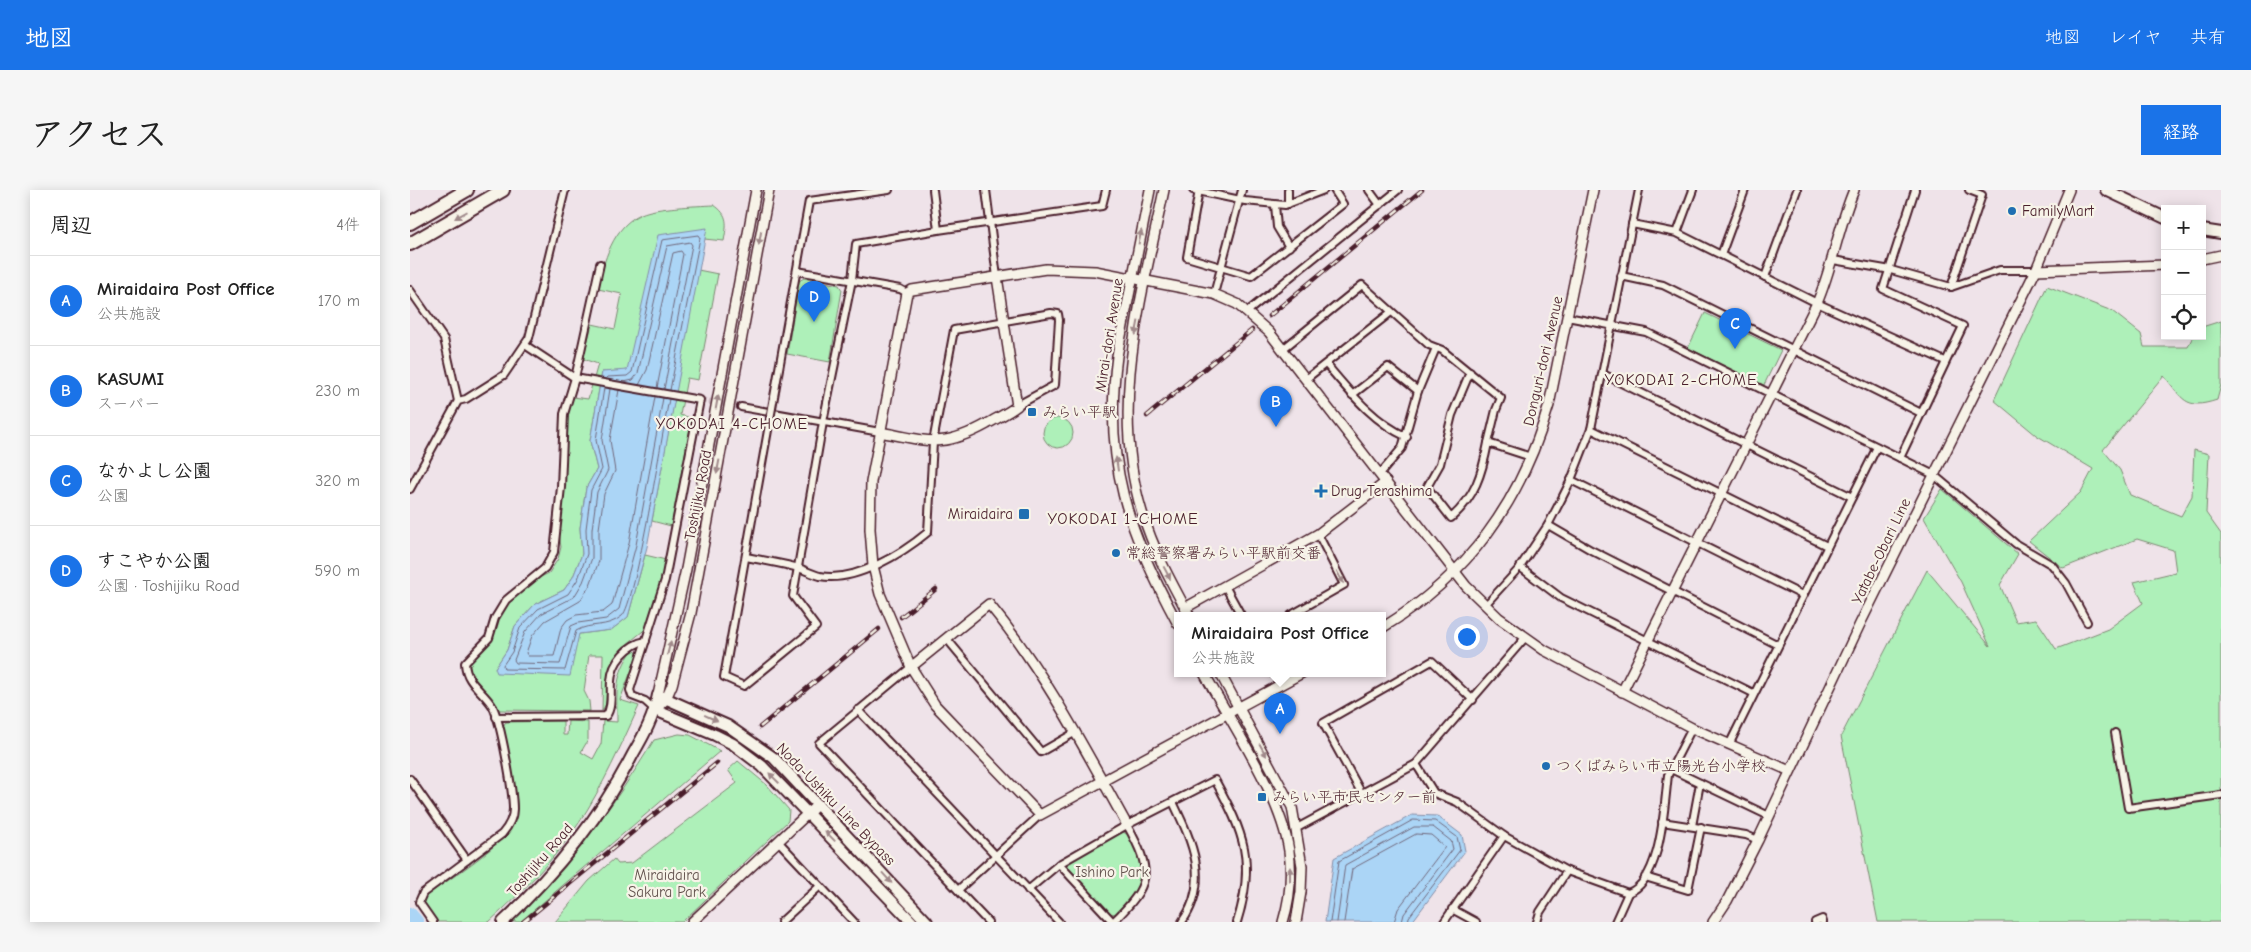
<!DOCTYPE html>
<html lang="ja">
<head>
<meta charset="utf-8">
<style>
  :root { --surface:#fff; --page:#f6f6f6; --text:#222; --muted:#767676; --line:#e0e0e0; --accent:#1a73e8 }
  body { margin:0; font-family:"Comic Neue","Klee One",sans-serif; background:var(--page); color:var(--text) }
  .controls { position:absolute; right:15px; top:15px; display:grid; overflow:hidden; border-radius:0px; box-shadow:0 2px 12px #0003 }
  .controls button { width:45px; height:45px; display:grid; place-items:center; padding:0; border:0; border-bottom:1px solid var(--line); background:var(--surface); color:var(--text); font:25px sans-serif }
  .you { position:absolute; left:1056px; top:446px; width:18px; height:18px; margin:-12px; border:4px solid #fff; border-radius:50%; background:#1a73e8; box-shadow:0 0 0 8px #1a73e833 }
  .badge { display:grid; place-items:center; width:32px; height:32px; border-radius:50%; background:var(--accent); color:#fff; font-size:16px; font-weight:700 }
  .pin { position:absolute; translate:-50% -41px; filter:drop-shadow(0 1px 2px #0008) }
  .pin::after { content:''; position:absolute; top:26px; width:18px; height:15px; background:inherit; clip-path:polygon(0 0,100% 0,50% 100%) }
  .popup { position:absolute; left:764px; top:422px; width:212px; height:65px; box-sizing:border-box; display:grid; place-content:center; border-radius:0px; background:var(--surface); filter:drop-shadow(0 1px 4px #0005); font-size:16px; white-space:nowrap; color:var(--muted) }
  .popup b { font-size:19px; color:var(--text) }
  .popup::after { content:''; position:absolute; left:50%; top:100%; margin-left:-10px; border:10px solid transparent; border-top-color:var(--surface) }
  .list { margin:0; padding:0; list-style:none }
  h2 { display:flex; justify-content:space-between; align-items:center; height:65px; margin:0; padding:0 20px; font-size:21px }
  h2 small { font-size:16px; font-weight:400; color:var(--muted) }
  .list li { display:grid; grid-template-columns:32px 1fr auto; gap:15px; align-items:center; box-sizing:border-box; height:90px; padding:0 20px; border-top:1px solid var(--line) }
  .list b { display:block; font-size:19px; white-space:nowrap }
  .list p { margin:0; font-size:16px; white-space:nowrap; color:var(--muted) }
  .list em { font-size:16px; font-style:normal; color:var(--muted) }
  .icon { flex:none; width:28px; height:28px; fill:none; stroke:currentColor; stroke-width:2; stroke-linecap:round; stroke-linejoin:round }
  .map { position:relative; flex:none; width:1811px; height:732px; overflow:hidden; border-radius:0px }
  header { display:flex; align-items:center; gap:30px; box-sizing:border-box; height:70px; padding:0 25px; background:var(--accent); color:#fff }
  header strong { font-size:24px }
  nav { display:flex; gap:28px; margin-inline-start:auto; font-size:18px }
  .intro { display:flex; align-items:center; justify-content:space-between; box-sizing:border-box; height:120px; padding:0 30px }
  h1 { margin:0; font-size:35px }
  .button { padding:12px 22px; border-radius:0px; background:var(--accent); color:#fff; font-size:18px; font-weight:700 }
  main { display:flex; gap:30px; padding:0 30px }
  aside { flex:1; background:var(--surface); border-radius:0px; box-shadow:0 2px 12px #0003 }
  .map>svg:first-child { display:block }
  .green { fill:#aef0b9; stroke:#7c8872 }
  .water { fill:#abd5f6; stroke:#848ca5 }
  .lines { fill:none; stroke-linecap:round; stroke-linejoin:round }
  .shore { stroke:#71687c; stroke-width:1 }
  .river { stroke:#abd5f6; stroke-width:15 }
  .minor-tunnel { stroke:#cebcc3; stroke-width:6; stroke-dasharray:6 3; stroke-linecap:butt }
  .pedestrian-casing { stroke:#4a1f2b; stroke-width:9 }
  .minor-casing { stroke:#4a1f2b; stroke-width:10 }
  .tertiary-casing { stroke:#4a1f2b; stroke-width:12 }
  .secondary-casing { stroke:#4a1f2b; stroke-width:12 }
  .primary-casing { stroke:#4a1f2b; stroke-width:14 }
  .motorway-casing { stroke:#4a1f2b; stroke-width:16 }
  .pedestrian { stroke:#f7f3e8; stroke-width:5 }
  .minor { stroke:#f7f3e8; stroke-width:6 }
  .tertiary { stroke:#f7f3e8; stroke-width:9 }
  .secondary { stroke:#f7f3e8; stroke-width:9 }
  .primary { stroke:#f7f3e8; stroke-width:10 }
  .motorway { stroke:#f7f3e8; stroke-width:12 }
  .rail-casing { stroke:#4a1f2b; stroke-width:4.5 }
  .rail { stroke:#f7f3e8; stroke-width:2.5; stroke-dasharray:8; stroke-linecap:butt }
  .minor-bridge-casing { stroke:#4a1f2b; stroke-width:10; stroke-linecap:butt }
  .minor-bridge { stroke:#f7f3e8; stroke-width:6 }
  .oneway { fill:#a0898a }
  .poi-dot { fill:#1f6fb2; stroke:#f7f3e8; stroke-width:2 }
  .labels { text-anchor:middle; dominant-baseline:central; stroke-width:4.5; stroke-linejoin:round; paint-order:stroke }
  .poi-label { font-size:15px; fill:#4a1f2b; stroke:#f7f3e8; text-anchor:start }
  .street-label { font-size:15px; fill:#4a1f2b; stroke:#f7f3e8 }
  .park-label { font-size:15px; fill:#63534e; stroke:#f7f3e8 }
  .neighbourhood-label { font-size:16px; letter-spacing:1px; fill:#4a1f2b; stroke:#f7f3e8 }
</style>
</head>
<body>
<header>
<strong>地図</strong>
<nav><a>地図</a><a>レイヤ</a><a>共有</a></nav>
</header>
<div class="intro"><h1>アクセス</h1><a class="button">経路</a></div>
<main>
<aside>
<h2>周辺<small>4件</small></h2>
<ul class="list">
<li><span class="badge">A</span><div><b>Miraidaira Post Office</b><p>公共施設</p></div><em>170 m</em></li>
<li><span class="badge">B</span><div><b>KASUMI</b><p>スーパー</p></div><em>230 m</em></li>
<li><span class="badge">C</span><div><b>なかよし公園</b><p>公園</p></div><em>320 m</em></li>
<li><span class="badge">D</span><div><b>すこやか公園</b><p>公園 · Toshijiku Road</p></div><em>590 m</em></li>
</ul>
</aside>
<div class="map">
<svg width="1811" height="732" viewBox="0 0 1811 732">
  <rect width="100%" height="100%" fill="#efe3e9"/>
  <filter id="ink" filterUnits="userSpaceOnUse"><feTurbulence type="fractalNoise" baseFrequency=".02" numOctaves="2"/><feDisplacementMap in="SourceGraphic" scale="10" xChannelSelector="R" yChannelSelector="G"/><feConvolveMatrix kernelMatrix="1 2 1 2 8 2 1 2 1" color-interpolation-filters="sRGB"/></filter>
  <g filter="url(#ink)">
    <g class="green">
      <path d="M304,15C319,25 317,34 314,51L294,49L296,39L217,181L192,182L180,251L187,279L176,298L170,338L172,364L163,387L154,400L125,414L105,436L97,460L85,478L169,444L201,440L218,427L235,365L256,370L238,437L211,459L197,488L196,514L192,521L193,465H179L174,501L179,511L180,521L88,520L58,486L57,476L79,450L88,428L97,414L120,392L139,383L148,369L151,357L148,335L157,228L163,207L178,209L188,174L173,169L182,134L205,139L212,104L188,99C193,72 203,36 231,24C247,17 285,16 304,15Z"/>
      <polygon points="288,80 308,84 288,190 277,188 270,225 282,228 261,336 242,331"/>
      <polygon points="394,88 429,95 432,100 420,172 377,164 389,91"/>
      <path d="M1637,96L1702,121L1731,144L1734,157H1778L1783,146H1792V137L1811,131V195L1807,210C1774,221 1773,208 1754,186L1693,260L1710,280L1720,305L1771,326L1782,306L1784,260L1799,264L1796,323L1811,344V732H1468L1431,546L1517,380L1580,456L1551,392L1514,328L1532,299L1608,364L1590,395L1606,432L1626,429L1646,459L1698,439L1733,413L1724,392L1766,382L1763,360L1727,349L1653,378L1619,351L1671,302L1683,279L1626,245L1584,210Z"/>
      <polygon points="1295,123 1371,160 1354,195 1278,158"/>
      <circle cx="648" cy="243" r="15"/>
      <path d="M223,460L228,463L210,510L229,516C211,556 193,596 169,633C144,670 112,702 79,732H26L12,713L14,707C36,691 99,653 106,628C111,609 96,557 92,537L96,532L153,531V545H157L158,531L178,532V550L171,562L183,569L191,554L193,531L207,532C207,503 204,484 223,460Z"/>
      <path d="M269,544L280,545L310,561L110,732H101C157,678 204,616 244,550Z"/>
      <polygon points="328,571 357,595 379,620 378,631 272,732 145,732 179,691 204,669 208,674 222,673 327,593 318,580"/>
      <path d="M713,642L719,645C737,681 735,696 705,724L699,723L656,678L657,671Z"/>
    </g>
    <g class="water">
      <polygon points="297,38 237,357 218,427 201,440 169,444 160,486 87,483 85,478 97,460 105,436 125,414 154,400 163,387 172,364 170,338 176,298 187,279 180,251 192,182 217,180 248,45"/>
      <polygon points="1002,625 1027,626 1052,645 1055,661 1002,732 915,732 924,668"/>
    </g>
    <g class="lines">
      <g class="shore">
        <polyline points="196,189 198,187 217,186 222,182 252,50 288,45 290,48 260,200"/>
        <polyline points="214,192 223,190 228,183 257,56 280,52 282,55 254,199"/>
        <polyline points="229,195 237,180 263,63 271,61 273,64 247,198"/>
        <path d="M194,198L186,250L192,279L181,300L176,339L177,364L168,389L158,404L128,419L110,438L102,462L93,475L94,479L155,480L166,441C181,432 196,439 212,426C226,413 253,239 259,209"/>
        <polyline points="200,199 192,250 198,280 187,302 182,339 182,368 173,392 164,407 131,424 115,442 104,470 106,473 150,474 161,436 168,433 196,429 209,419 226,355 253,208"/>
        <polyline points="209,200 200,250 205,281 194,304 189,339 189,371 180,395 170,411 135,431 122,446 116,463 118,466 144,466 151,438 157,430 166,425 193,422 202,415 219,353 245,207"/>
        <polyline points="920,732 929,671 1003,630 1025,631 1047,647 1050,660 999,727 998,732"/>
        <polyline points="927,732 935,675 1004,637 1023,637 1041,651 1043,659 994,724 992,732"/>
        <polyline points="934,732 942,679 1006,644 1021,645 1035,657 988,719 984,732"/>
      </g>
      <polyline class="river" points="0,725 6,732"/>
      <polyline class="minor-tunnel" points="290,210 331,217"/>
      <g class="pedestrian-casing">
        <g id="pedestrian">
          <polyline points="1079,411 1110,377"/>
          <polyline points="862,483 863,484"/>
        </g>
      </g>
      <g class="minor-casing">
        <g id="minor">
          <polyline points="576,0 587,87"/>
          <polyline points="783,0 835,11 875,15 914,0"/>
          <polyline points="789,0 777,67 841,86 933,14 924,0"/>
          <polyline points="878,0 878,14"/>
          <polyline points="959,0 970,15"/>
          <polyline points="1229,0 1181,239 1161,290 1151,310 1138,335 1110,377 1151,408 1343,503"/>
          <polyline points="865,15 867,37 879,57"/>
          <polyline points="1222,34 1267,43 1407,113 1535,171"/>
          <polyline points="528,40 692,16 696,0"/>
          <polyline points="1267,43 1283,0"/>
          <polyline points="1311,65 1335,0"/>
          <polyline points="1423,70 1481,80 1541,97 1590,80 1626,80"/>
          <polyline points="387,81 490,99 497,103"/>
          <polyline points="1211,86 1253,95 1511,223"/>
          <polyline points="1355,87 1387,0"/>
          <polyline points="1541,97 1572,5 1559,0"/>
          <polyline points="0,100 34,149 48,211"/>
          <polyline points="804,104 832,0"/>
          <polyline points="837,122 988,0"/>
          <polyline points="1157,127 1236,142 1490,268 1553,136 1473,99 1505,0"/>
          <polyline points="115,155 165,188 290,210 255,390 220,500 222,506 235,511 245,520"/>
          <polyline points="873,159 952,95 1019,155 1032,160 1091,208 1086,220 1078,253 1121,267"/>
          <path d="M916,174C940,202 962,231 997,247"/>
          <path d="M1060,182L1042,225L1030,274L1017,297L1041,328C1065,307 1072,284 1078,253"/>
          <polyline points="1193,184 1442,307"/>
          <polyline points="896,189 980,123"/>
          <polyline points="942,205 978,177 1008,201"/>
          <polyline points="331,217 470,242"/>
          <polyline points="362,218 399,11 479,0"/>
          <polyline points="360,229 314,487 334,496 406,437 383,406 413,232 442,90 446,54 528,40 523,0"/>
          <polyline points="1181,239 1417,356"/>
          <polyline points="1490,268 1524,285 1606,354 1642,375 1656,393 1677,432"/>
          <polyline points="970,284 992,258 1008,201 1026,158"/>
          <polyline points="1161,290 1392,405"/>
          <polyline points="0,299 48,211 56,209 94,185 119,148 155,0"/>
          <polyline points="1138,335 1181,360 1368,455"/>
          <path d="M336,367C352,370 369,373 385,377C393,379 402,384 410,386C445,393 493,363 518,342L523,252L544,140L641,123L648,124L649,130L645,195L608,215"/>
          <polyline points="815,396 831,425"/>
          <polyline points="881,425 934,395 908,344"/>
          <polyline points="537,449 631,562 666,542"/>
          <polyline points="501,477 409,553 578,732"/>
          <polyline points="448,520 649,732"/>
          <path d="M86,527L196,526C203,517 200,502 201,491C202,472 218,454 236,451"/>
          <polyline points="1282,538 1261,579 1359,626"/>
          <polyline points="1705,543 1718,618 1811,605"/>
          <polyline points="1319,555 1467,257"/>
          <path d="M1006,574L1024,603L1047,612L1094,646L1157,681L1218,703C1252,691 1254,616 1258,585L1261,579"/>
          <polyline points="0,589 57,670"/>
          <polyline points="952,604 913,533 1022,471 1063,510"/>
          <path d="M763,612C782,652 801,691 772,732"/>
          <polyline points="1252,632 1336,645 1348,650"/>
          <polyline points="1282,636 1290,593"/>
          <polyline points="887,638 1006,574 1114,449"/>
          <polyline points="368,651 444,732"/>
          <polyline points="649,674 703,732"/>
          <polyline points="1235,687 1278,700 1291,637"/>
          <polyline points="548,700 630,625"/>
          <path d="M618,700L649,674L717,635L805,590C834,643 846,672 827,732"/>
          <polyline points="1042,719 1066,732"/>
          <path d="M23,732L9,712L13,703L92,644C98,637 103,628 103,619C103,601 91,533 83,517C73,500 56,494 55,473L79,448L85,428L96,410L135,378L144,362L151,297L154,224L165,188L190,74"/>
          <polyline points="371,732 410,696"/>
          <path d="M703,732C742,694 743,682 717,635"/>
          <polyline points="1034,732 1094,646"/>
          <polyline points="1127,732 1130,722 1157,681"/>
          <polyline points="1205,732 1218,703"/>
          <polyline points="1405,732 1412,729 1413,732"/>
        </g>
      </g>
      <g class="tertiary-casing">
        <g id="tertiary">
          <path d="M740,0L707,166C693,273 718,341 768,434"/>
          <path d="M754,0C732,106 699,215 732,322C743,359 761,392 779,425"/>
          <polyline points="1792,69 1811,65"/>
          <polyline points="1626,80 1755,75"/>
          <path d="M470,242C518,251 532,259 577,234C587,228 598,223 607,216L587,87"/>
          <polyline points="775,418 908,344 976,292"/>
          <path d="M972,438C1059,385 1111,312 1139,215L1183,0"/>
          <path d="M501,477L579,414C634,481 675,559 717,635"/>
          <path d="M794,483C821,532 871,606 879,661C882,684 880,709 873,732"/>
          <polyline points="810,483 882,617 892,676 891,702 886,732"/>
          <polyline points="892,483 630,625 525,515 501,477 470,404 463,376 460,339 461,292 497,103 502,100 636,79 685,81 804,104 827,114 859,142 1056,396 1089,428 1134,460 1282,538 1380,581"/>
          <path d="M1212,502L1407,113C1423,76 1428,37 1444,0"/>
          <polyline points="282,732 408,614"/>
        </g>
      </g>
      <g class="secondary-casing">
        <g id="secondary">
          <polyline points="248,505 276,379 346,0"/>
          <polyline points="245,520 256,509 262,495 281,423 359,0"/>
          <polyline points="1303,732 1317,711 1348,650 1450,434 1626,80 1659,0"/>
        </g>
      </g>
      <g class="primary-casing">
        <g id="primary">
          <polyline points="1696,0 1755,28"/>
          <polyline points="1792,40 1811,43"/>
          <polyline points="245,520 305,545 323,554 352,576 502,732"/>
          <path d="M93,732C145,683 190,628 223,564C234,545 244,527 248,505L318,536L364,568L517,732"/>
        </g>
      </g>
      <g class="motorway-casing">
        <g id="motorway">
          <polyline points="0,33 57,0"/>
          <polyline points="0,54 93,0"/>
        </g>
      </g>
      <use href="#pedestrian" class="pedestrian"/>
      <use href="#minor" class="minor"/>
      <use href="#tertiary" class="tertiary"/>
      <use href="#secondary" class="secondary"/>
      <use href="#primary" class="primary"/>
      <use href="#motorway" class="motorway"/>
      <g class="rail-casing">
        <g id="rail">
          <polyline points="859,126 1012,0"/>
          <polyline points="737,226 842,140"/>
          <polyline points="491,427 526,399"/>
          <polyline points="350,537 469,439"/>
          <polyline points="113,732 307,573"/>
        </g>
      </g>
      <use href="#rail" class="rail"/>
      <g class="minor-bridge-casing">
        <polyline id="minor-bridge" points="360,229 362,218"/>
      </g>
      <use href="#minor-bridge" class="minor-bridge"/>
    </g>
    <defs><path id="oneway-solid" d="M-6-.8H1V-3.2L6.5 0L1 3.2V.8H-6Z" transform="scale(1.25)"/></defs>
    <g class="oneway">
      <use href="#oneway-solid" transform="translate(51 25) rotate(150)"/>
      <use href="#oneway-solid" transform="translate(730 47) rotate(-79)"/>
      <use href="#oneway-solid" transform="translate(350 48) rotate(100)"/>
      <use href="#oneway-solid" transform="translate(727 138) rotate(101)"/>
      <use href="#oneway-solid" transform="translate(307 212) rotate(-80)"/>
      <use href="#oneway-solid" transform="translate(707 274) rotate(-98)"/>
      <use href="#oneway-solid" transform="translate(308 277) rotate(101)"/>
      <use href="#oneway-solid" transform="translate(757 383) rotate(62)"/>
      <use href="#oneway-solid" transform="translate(930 387) rotate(62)"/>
      <use href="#oneway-solid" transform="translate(259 458) rotate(-76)"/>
      <use href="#oneway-solid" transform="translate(301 528) rotate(24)"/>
      <use href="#oneway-solid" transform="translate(853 560) rotate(61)"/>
      <use href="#oneway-solid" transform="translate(364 588) rotate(-135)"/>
      <use href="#oneway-solid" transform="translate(420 646) rotate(-134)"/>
      <use href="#oneway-solid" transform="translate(880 684) rotate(-90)"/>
      <use href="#oneway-solid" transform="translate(477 688) rotate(48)"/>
    </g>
  </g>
  <g class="poi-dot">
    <circle cx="1602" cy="21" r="5"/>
    <rect x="617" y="217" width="10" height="10" rx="2.5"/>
    <path d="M908.5 293.5h5v5h5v5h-5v5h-5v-5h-5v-5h5z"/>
    <rect x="608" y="318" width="12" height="12" rx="2.5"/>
    <circle cx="706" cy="363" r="5"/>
    <circle cx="1136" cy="576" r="5"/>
    <rect x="847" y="602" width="10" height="10" rx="2.5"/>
  </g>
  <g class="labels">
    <g class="poi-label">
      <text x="1612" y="21">FamilyMart</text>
      <text x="632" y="222">みらい平駅</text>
      <text x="921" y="301">Drug Terashima</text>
      <text x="603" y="324" text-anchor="end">Miraidaira</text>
      <text x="716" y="363">常総警察署みらい平駅前交番</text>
      <text x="1146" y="576">つくばみらい市立陽光台小学校</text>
      <text x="862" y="607">みらい平市民センター前</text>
    </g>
    <g class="street-label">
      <text transform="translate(699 145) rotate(-81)">Mirai-dori Avenue</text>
      <text transform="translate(1133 171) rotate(-77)">Donguri-dori Avenue</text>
      <text transform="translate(288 305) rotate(-79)">Toshijiku Road</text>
      <text transform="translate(1471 361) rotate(-64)">Yatabe-Obari Line</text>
      <text transform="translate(426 614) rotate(46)">Noda-Ushiku Line Bypass</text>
      <text transform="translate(130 670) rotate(-49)">Toshijiku Road</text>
    </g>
    <g class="park-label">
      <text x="702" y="682">Ishino Park</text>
      <text x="257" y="685">Miraidaira<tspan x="257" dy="17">Sakura Park</tspan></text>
    </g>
    <g class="neighbourhood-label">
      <text x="1271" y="190">YOKODAI 2-CHOME</text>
      <text x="322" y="234">YOKODAI 4-CHOME</text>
      <text x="713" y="329">YOKODAI 1-CHOME</text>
    </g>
  </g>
</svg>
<div class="controls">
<button>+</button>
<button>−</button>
<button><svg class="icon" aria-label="locate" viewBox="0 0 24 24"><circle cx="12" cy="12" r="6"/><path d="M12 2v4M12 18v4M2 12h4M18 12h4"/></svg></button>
</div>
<div class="you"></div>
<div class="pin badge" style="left:870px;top:544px">A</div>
<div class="popup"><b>Miraidaira Post Office</b>公共施設</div>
<div class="pin badge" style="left:866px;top:237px">B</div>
<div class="pin badge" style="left:1325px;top:159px">C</div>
<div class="pin badge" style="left:404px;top:132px">D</div>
</div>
</main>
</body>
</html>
